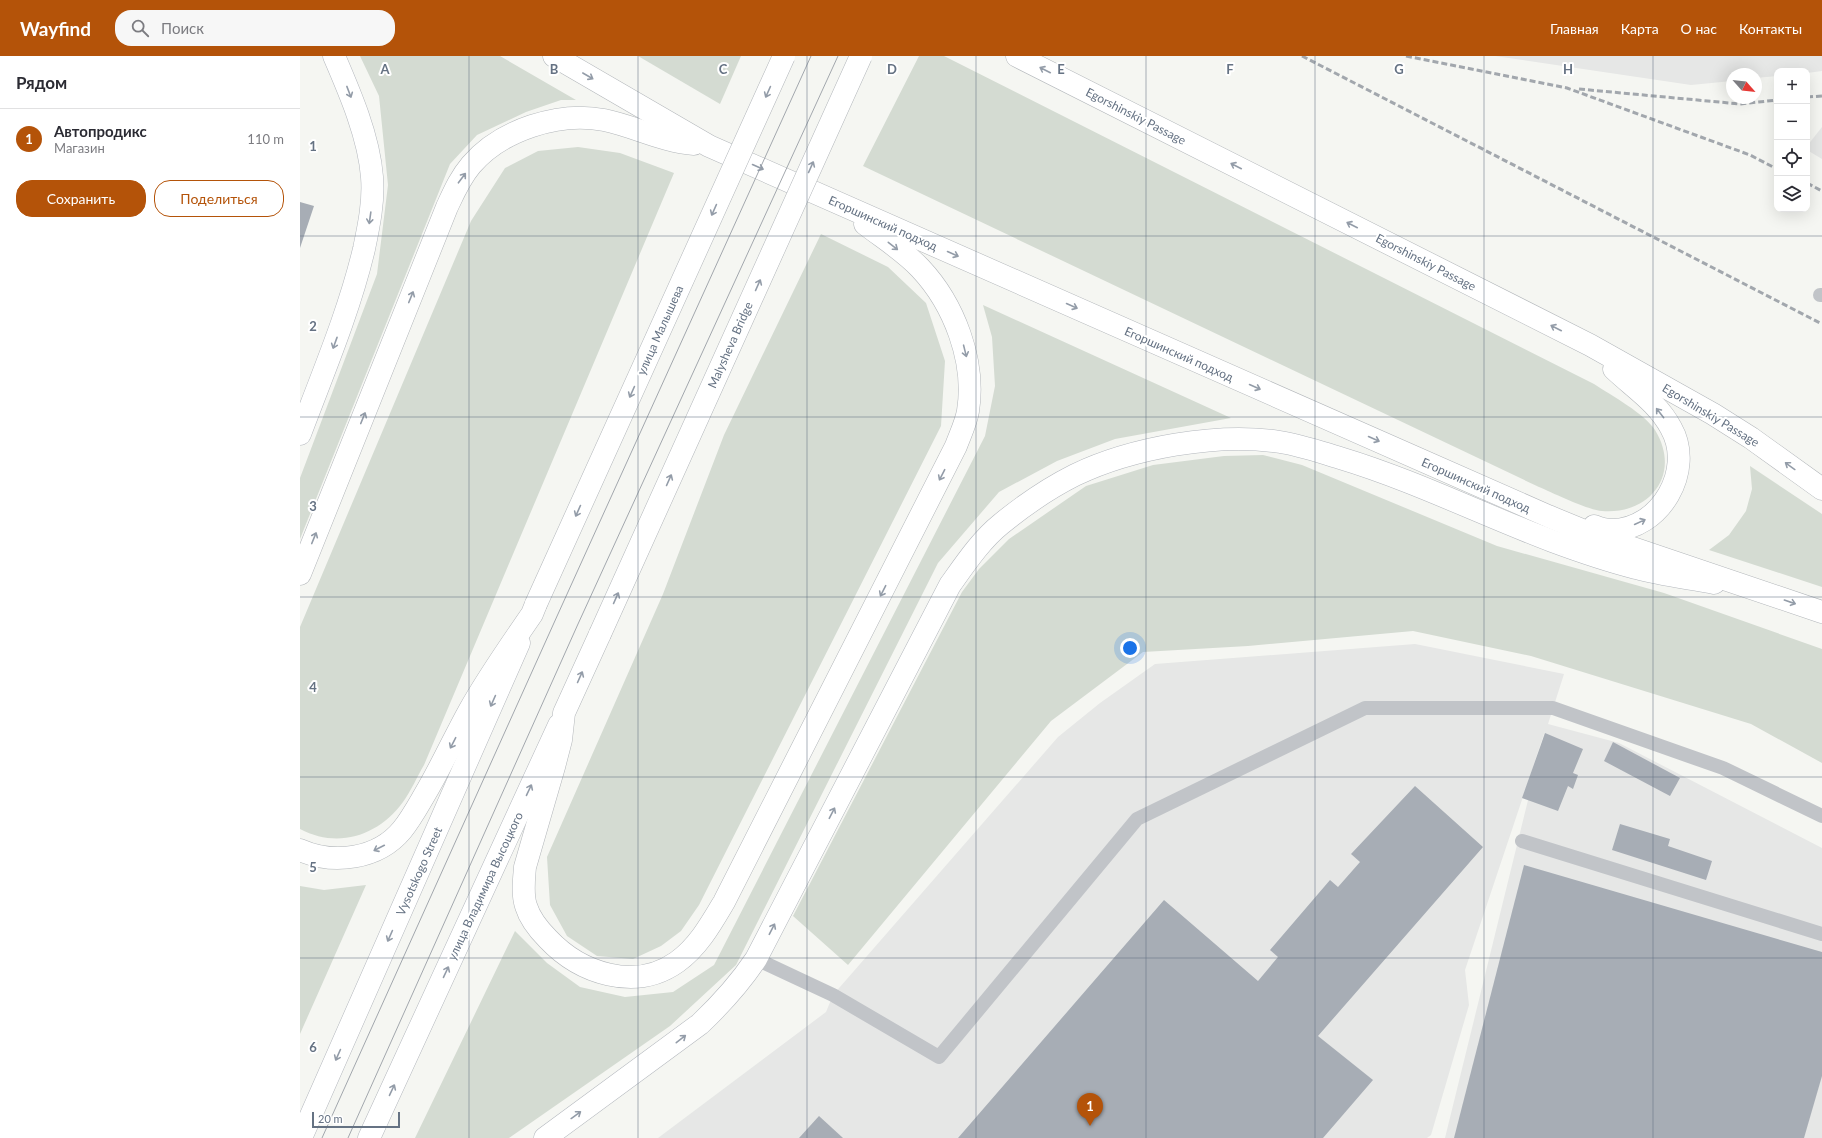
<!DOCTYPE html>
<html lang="ru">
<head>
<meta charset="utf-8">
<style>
  :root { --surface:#fff; --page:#f7f7f7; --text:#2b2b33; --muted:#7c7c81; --line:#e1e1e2; --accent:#b45309 }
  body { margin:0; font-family:Lato,sans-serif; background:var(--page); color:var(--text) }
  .controls { position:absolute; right:12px; top:12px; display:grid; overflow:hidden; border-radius:8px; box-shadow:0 4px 16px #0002 }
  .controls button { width:36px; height:36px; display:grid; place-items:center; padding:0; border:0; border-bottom:1px solid var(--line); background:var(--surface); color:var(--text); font:20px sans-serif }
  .compass { position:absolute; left:1426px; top:12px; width:36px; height:36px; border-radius:50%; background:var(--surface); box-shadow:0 4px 16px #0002; rotate:117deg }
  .scale { position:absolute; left:12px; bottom:10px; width:88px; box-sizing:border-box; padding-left:4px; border:2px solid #657283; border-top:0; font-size:11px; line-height:14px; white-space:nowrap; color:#657283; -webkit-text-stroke:3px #fff; paint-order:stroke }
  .you { position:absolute; left:830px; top:592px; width:14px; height:14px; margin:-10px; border:3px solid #fff; border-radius:50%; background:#1a73e8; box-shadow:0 0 0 6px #1a73e833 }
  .badge { display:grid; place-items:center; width:26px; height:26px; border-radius:50%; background:var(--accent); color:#fff; font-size:13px; font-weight:700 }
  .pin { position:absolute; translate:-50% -33px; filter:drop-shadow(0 1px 2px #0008) }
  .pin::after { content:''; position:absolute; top:21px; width:14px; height:12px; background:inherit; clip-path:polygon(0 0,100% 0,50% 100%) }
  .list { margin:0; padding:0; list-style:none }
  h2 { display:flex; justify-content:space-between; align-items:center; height:52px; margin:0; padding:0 16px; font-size:17px }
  h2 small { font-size:13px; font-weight:400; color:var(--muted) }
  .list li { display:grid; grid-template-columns:26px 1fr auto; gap:12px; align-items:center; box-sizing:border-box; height:60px; padding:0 16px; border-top:1px solid var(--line) }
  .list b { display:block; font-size:15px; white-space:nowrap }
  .list p { margin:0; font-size:13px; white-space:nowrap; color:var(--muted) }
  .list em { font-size:13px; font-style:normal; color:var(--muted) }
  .actions { display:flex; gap:8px; padding:12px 16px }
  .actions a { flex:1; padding:9px 0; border:1px solid var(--accent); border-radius:16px; text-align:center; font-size:14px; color:var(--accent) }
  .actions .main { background:var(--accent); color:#fff }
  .icon { flex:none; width:22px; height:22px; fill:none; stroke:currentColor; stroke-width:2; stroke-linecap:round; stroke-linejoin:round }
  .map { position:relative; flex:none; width:1522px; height:1082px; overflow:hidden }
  header { display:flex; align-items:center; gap:24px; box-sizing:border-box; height:56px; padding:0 20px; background:var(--accent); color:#fff }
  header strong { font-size:19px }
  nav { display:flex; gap:22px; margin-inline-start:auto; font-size:14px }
  .search { width:280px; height:36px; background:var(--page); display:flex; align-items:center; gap:10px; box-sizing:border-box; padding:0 14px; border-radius:16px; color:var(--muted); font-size:15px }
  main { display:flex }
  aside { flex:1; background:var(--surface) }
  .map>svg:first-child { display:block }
  .built { fill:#e6e7e6 }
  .green { fill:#d4dbd2 }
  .building { fill:#a7adb5 }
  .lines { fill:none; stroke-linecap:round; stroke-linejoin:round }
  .secondary-casing { stroke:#b3b7bd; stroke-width:23 }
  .primary-casing { stroke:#b2b6ba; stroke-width:23 }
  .service { stroke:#c1c4c8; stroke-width:14 }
  .secondary { stroke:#fff; stroke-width:22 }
  .primary { stroke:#fff; stroke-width:22 }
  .tram { stroke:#a2a7ad; stroke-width:1 }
  .rail { stroke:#a2a7ad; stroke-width:3; stroke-dasharray:6 3; stroke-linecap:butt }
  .primary-bridge-casing { stroke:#b2b6ba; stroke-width:23; stroke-linecap:butt }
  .primary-bridge { stroke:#fff; stroke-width:22 }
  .oneway { stroke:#939ca8 }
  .grid { fill:none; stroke:#657283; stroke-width:1; stroke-opacity:0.55 }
  .labels { text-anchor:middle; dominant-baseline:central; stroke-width:4; stroke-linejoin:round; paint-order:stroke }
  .street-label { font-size:12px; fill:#657283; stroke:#fff }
  .grid-label { font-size:13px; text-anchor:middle; font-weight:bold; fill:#657283; stroke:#fff; stroke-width:4; stroke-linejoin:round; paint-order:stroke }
</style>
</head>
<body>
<header>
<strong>Wayfind</strong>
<div class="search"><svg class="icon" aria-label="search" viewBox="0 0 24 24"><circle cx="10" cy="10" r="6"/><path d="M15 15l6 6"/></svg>Поиск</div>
<nav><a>Главная</a><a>Карта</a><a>О нас</a><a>Контакты</a></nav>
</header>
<main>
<aside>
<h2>Рядом<small></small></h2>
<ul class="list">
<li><span class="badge">1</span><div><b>Автопродикс</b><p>Магазин</p></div><em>110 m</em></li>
</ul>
<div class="actions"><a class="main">Сохранить</a><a>Поделиться</a></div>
</aside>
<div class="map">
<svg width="1522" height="1082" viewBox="0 0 1522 1082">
  <rect width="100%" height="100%" fill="#f5f6f2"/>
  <g class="built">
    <polygon points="1195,0 1522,0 1522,15 1507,17 1507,15 1477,15 1477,20 1456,22 1456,18 1432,18 1432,25 1391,29"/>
    <polygon points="1522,71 1522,103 1507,94 1507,90"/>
    <polygon points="1115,588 1264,618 1248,668 1319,687 1522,792 1522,1082 1145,1082 1245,675 1165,914 1169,949 1131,1079 1127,1082 358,1082 526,956 533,939 758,681 800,647 855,608"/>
  </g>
  <g class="green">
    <polygon points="60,0 200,0 276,44 261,44 226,56 177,79 150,108 0,483 0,422 77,218 88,129 79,40"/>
    <polygon points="338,0 441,0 420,48"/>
    <path d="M619,0H644L1294,328C1312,340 1344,357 1355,374C1382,418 1350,459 1302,455C1288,454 1253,437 1239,431L563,110Z"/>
    <path d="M278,91L320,97L374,117L124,709C117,721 111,735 103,746C78,780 38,793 0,773V571L171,165L205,112L238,95Z"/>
    <polygon points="521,178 588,211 626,247 645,305 641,370 399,849 381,875 361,890 333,903 297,900 267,880 250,849 247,801 363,538 424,379"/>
    <polygon points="683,249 931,362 815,383 757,405 699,436 638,507 436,909 370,970 209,1082 115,1082 215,875 247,907 280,931 325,941 373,936 414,909 685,380 695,330 692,281"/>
    <polygon points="963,399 1002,409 1197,490 1364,537 1522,593 1522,707 1451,668 1231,600 1113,575 948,590 843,596 751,665 548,909 493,860 662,536 679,513 709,483 786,430 853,409 924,400"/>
    <polygon points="1450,410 1522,458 1522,531 1409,494 1429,479 1446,455 1452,433"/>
    <polygon points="66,829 0,978 0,830 24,834"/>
  </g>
  <g class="building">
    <polygon points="0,146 14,150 0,192"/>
    <polygon points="1245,677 1283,693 1273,717 1278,719 1273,733 1268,730 1258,755 1222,742"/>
    <polygon points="1313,686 1380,722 1370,740 1304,705"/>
    <polygon points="1115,730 1183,791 1018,980 1073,1024 1023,1082 658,1082 864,844 958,925 978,901 970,894 1030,824 1038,831 1060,806 1051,798"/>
    <polygon points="1320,768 1370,783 1368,790 1412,805 1406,824 1312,794"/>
    <polygon points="1224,809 1522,896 1522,1020 1504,1082 1154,1082"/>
    <polygon points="519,1060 543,1082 499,1082"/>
  </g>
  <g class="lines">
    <g class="secondary-casing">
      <g id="secondary">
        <path d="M0,378C23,317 49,256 64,193C69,169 74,145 72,121C69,81 50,37 34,0"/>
        <polyline points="1,1082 219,587"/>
        <polyline points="69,1082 259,669"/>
        <path d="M245,1082L400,968C421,948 440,927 456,903L650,529C665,508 681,484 701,468C723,450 749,432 775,419C831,392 918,376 980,386C1000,389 1020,396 1040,402C1113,424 1181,458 1252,485C1279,495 1308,505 1336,512C1361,519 1388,522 1414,527"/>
      </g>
    </g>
    <g class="primary-casing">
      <g id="primary">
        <polyline points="254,0 409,90 1248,460 1294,479 1522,556"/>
        <polyline points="717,0 1290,289 1413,358 1451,382 1522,433"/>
        <path d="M1294,470C1299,472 1306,474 1312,474C1360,474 1395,414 1371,372C1358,347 1334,332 1314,313"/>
        <path d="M0,518L147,151C154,136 160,122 171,109C201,74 259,55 304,64C334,70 363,86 394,88"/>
        <path d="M300,578L264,657L261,684L254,711L225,811C224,823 222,838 226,850C230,863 238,873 248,883C280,917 335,936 377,906C398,891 411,868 424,846L656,390C660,379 666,367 668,355C676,305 654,248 620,212C604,195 583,182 565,168"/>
        <path d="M0,794C34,809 78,803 102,774C111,763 118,750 125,738C141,711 154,682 169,655C188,621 210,590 232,558L236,548"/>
      </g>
    </g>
    <g class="service">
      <polyline points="1520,239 1522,239"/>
      <polyline points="1222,785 1522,878"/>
      <polyline points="456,903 533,939 639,1001 837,763 1065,652 1253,652 1423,712 1522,760"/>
    </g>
    <use href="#secondary" class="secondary"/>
    <use href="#primary" class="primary"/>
    <g class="tram">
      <polyline points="22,1082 258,558 511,0"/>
      <polyline points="48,1082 278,568 538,0"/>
    </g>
    <g class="rail">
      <polyline points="1002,0 1522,268"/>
      <polyline points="1106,0 1267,32 1450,99 1477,113"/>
      <polyline points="1279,33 1440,48 1477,44"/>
      <polyline points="1507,41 1522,40"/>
      <polyline points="1507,127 1522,135"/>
    </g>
    <g class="primary-bridge-casing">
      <g id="primary-bridge">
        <polyline points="236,548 484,0"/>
        <polyline points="300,578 561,0"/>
      </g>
    </g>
    <use href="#primary-bridge" class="primary-bridge"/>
  </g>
  <defs><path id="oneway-shaft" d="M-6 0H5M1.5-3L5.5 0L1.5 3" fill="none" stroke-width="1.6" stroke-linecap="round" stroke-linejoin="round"/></defs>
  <g class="oneway">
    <use href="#oneway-shaft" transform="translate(745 14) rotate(-153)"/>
    <use href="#oneway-shaft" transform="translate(288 20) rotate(30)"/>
    <use href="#oneway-shaft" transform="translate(49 36) rotate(69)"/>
    <use href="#oneway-shaft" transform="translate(468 36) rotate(114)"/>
    <use href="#oneway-shaft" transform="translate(936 110) rotate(-153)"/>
    <use href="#oneway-shaft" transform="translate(458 111) rotate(24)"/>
    <use href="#oneway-shaft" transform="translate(511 111) rotate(-66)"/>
    <use href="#oneway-shaft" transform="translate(162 122) rotate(-53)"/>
    <use href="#oneway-shaft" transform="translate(414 154) rotate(114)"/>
    <use href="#oneway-shaft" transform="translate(70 162) rotate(98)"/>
    <use href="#oneway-shaft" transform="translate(1052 169) rotate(-153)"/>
    <use href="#oneway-shaft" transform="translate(593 190) rotate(38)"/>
    <use href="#oneway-shaft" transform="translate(653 198) rotate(24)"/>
    <use href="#oneway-shaft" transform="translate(458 229) rotate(-66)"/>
    <use href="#oneway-shaft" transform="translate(111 241) rotate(-68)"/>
    <use href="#oneway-shaft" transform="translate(772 250) rotate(24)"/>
    <use href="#oneway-shaft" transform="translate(1256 272) rotate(-153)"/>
    <use href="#oneway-shaft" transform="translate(35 287) rotate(110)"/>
    <use href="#oneway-shaft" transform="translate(665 295) rotate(76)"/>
    <use href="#oneway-shaft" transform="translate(955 331) rotate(24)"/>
    <use href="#oneway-shaft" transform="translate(332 336) rotate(114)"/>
    <use href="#oneway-shaft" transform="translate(1360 357) rotate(-128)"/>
    <use href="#oneway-shaft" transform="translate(63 362) rotate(-68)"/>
    <use href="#oneway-shaft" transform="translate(1074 383) rotate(24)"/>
    <use href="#oneway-shaft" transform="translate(1490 410) rotate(-144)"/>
    <use href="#oneway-shaft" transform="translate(642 419) rotate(117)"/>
    <use href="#oneway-shaft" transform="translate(369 424) rotate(-66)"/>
    <use href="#oneway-shaft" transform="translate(278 455) rotate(114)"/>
    <use href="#oneway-shaft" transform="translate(1340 466) rotate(-25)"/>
    <use href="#oneway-shaft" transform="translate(14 482) rotate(-68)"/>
    <use href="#oneway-shaft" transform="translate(583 535) rotate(117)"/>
    <use href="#oneway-shaft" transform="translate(316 542) rotate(-66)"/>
    <use href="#oneway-shaft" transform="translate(1490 546) rotate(19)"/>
    <use href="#oneway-shaft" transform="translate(280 621) rotate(-66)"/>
    <use href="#oneway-shaft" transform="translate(193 645) rotate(114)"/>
    <use href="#oneway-shaft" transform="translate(153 687) rotate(117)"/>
    <use href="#oneway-shaft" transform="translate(229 734) rotate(-65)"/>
    <use href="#oneway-shaft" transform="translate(532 757) rotate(-63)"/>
    <use href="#oneway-shaft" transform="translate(79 792) rotate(153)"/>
    <use href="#oneway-shaft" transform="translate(472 873) rotate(-63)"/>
    <use href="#oneway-shaft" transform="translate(90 880) rotate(114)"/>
    <use href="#oneway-shaft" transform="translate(146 916) rotate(-65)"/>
    <use href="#oneway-shaft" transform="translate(381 983) rotate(-38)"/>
    <use href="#oneway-shaft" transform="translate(38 999) rotate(114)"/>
    <use href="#oneway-shaft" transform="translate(92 1034) rotate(-65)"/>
    <use href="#oneway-shaft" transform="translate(276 1059) rotate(-36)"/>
  </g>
  <path class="grid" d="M169,0V1082M338,0V1082M507,0V1082M676,0V1082M846,0V1082M1015,0V1082M1184,0V1082M1353,0V1082M0,180H1522M0,361H1522M0,541H1522M0,721H1522M0,902H1522"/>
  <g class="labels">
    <g class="street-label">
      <text transform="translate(836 60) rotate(27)">Egorshinskiy Passage</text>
      <text transform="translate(583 167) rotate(24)">Егоршинский подход</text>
      <text transform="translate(1126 206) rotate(27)">Egorshinskiy Passage</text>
      <text transform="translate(360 274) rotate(-66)">улица Малышева</text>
      <text transform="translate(430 289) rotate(-66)">Malysheva Bridge</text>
      <text transform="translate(879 298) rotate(24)">Егоршинский подход</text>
      <text transform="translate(1411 359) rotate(31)">Egorshinskiy Passage</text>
      <text transform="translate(1176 429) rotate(24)">Егоршинский подход</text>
      <text transform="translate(119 815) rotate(-66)">Vysotskogo Street</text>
      <text transform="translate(185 830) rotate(-65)">улица Владимира Высоцкого</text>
    </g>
  </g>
  <g class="grid-label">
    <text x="85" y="18">A</text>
    <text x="254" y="18">B</text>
    <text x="423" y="18">C</text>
    <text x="592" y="18">D</text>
    <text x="761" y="18">E</text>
    <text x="930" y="18">F</text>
    <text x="1099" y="18">G</text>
    <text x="1268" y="18">H</text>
    <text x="13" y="95">1</text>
    <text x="13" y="275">2</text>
    <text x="13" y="455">3</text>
    <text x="13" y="636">4</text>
    <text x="13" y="816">5</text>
    <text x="13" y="996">6</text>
  </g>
</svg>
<div class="controls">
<button>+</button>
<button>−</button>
<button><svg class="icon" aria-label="locate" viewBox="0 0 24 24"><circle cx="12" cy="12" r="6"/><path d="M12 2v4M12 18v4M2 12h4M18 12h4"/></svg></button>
<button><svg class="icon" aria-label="layers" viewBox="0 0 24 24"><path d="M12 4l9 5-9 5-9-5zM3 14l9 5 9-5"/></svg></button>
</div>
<svg class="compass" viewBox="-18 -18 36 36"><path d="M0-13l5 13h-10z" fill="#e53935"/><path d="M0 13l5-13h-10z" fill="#7c7c81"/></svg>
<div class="scale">20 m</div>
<div class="you"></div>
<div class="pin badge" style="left:790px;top:1070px">1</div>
</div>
</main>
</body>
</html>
